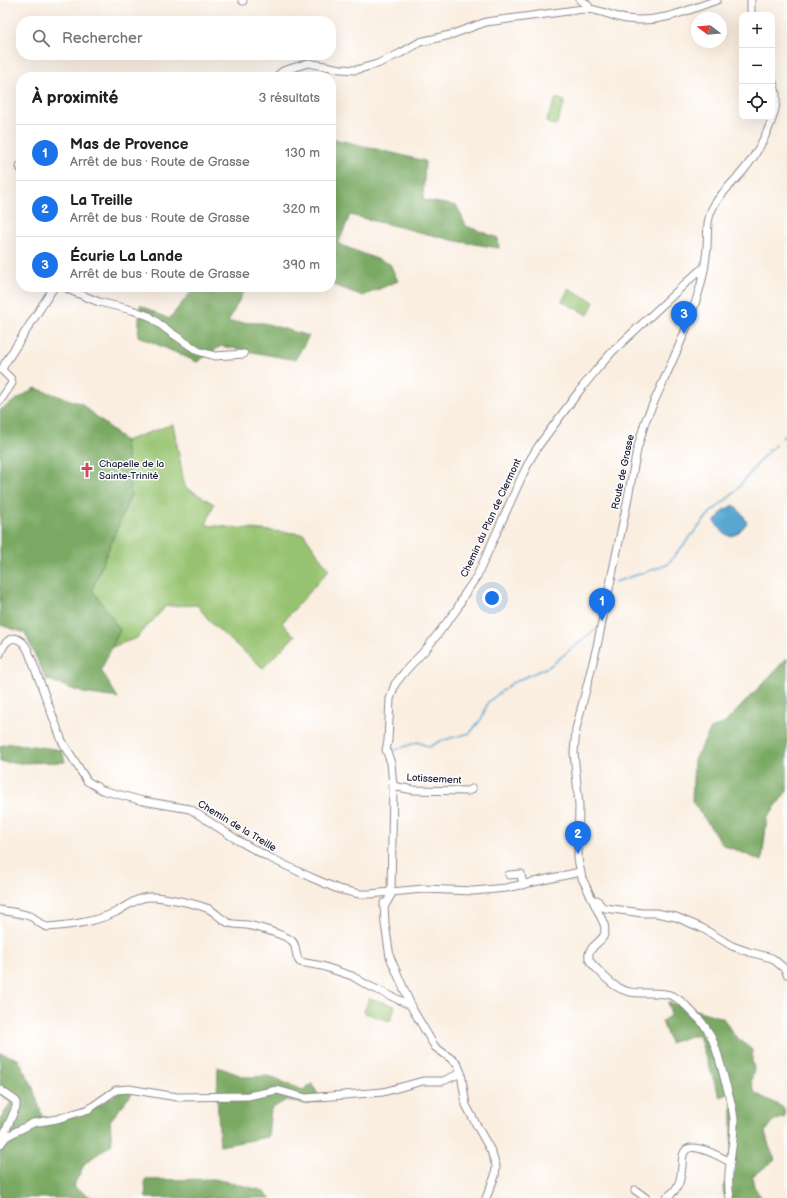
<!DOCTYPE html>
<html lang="fr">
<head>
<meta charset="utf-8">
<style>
  :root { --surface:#fff; --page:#f6f6f6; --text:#202124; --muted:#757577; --line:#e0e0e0; --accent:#1a73e8 }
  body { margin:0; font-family:"Balsamiq Sans",sans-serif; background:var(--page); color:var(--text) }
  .controls { position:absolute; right:12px; top:12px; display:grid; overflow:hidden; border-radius:8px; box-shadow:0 4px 16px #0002 }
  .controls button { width:36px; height:36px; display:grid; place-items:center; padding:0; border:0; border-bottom:1px solid var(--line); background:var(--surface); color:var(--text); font:20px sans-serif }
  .compass { position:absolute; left:691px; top:12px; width:36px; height:36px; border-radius:50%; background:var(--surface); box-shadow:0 4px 16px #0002; rotate:286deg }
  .you { position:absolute; left:492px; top:598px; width:14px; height:14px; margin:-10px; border:3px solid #fff; border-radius:50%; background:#1a73e8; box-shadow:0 0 0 6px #1a73e833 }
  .badge { display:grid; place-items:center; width:26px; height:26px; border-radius:50%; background:var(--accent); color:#fff; font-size:13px; font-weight:700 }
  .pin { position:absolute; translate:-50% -33px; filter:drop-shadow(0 1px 2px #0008) }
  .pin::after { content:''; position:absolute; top:21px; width:14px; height:12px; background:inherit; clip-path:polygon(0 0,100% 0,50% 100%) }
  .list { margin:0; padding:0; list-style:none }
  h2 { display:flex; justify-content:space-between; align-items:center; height:52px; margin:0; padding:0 16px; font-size:17px }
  h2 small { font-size:13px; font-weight:400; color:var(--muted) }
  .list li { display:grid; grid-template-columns:26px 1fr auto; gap:12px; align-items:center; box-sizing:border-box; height:56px; padding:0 16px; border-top:1px solid var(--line) }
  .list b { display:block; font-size:15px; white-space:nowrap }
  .list p { margin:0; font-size:13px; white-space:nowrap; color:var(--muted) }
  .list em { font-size:13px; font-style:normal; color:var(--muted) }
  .icon { flex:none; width:22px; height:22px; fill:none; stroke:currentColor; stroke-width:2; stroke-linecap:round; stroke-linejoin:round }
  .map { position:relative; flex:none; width:787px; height:1198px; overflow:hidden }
  .search { position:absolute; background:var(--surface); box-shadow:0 4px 16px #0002; left:16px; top:16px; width:320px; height:44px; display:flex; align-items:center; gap:10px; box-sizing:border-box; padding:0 14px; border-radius:16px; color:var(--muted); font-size:15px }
  .panel { position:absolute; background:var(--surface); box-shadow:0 4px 16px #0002; left:16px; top:72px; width:320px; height:220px; border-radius:16px }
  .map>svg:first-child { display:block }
  .green { fill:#97c370; stroke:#5c7256 }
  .forest { fill:#79a962; stroke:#4e664e }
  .water { fill:#58a6d1; stroke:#3d6486 }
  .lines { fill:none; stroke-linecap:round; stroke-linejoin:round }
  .stream { stroke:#58a6d1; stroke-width:1.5 }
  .minor-casing { stroke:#8e888e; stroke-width:9 }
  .minor { stroke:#fff; stroke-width:7 }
  .labels { text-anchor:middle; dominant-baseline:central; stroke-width:3; stroke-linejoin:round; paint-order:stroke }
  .poi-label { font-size:10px; fill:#22223b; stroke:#fff; text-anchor:start }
  .street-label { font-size:10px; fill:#22223b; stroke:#fff }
</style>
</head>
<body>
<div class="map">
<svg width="787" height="1198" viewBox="0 0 787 1198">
  <rect width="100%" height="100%" fill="#fff"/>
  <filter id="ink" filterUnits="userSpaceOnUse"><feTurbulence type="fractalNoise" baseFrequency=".025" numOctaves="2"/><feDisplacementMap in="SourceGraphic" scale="8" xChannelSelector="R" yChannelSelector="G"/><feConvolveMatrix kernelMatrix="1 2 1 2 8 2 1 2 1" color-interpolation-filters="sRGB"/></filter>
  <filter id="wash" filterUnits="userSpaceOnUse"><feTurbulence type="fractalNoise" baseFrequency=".012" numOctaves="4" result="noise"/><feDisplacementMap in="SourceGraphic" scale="16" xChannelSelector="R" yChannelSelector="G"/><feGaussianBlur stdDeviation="0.9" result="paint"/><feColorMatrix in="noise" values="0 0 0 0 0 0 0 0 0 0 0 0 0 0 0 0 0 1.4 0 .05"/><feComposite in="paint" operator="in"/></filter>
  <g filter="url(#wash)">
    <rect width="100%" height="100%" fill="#faeee0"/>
    <g class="green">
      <polygon points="556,98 565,101 556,126 546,122"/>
      <polygon points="569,288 594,302 588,315 562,301"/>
      <polygon points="173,424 185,487 214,504 206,525 304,534 329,570 282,623 295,636 263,668 212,624 197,605 166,606 137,638 112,647 120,630 92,589 131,495 125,441"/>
      <polygon points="369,998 395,1006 391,1020 389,1021 365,1013 364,1011"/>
    </g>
    <g class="forest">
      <polygon points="331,138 425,161 423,200 457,206 466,226 498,238 499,248 456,241 350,215 338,244 390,264 398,281 363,296 331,284 331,174 334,171 331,168"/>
      <polygon points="195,287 246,287 228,322 264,323 309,336 295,360 221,346 197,362 138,336 140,305 169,319"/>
      <polygon points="35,388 82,404 125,441 131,494 92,589 120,630 101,670 118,698 83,693 46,679 25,633 0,625 0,410"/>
      <polygon points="787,658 787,791 767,818 762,861 723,845 692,801 694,760 711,729 725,723"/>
      <polygon points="11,743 62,750 65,762 19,763 0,762 0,746"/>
      <polygon points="668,1002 723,1018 734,1035 752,1050 752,1062 754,1069 751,1081 755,1093 784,1108 785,1117 774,1121 765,1132 769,1146 775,1160 752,1176 754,1186 761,1198 725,1198 723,1190 732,1164 732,1093 720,1097 706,1059 699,1036 691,1036 670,1043 662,1021 671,1015"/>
      <polygon points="1,1053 18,1059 32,1085 45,1124 85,1114 121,1091 134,1091 110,1121 112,1144 85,1163 73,1187 93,1198 0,1198 0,1120 11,1102 0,1094 0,1054"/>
      <polygon points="218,1067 245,1077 268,1076 303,1090 312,1084 322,1101 307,1104 286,1100 271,1109 268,1137 220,1146 217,1096"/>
      <polygon points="215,1179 261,1190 271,1198 146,1198 145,1180"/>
    </g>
    <path class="water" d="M734,505L743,515L747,523L737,534L730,536C724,535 717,527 715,521L724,510Z"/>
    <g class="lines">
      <g class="stream">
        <polyline points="782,438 787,433"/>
        <polyline points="615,582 667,565 710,513 734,493 764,456 775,445"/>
        <polyline points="395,750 418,742 429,747 440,741 470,733 482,718 488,702 512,683 550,666 596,629"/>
      </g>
    </g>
  </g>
  <g filter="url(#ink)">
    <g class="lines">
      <g class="minor-casing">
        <g id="minor">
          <polyline points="242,0 243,1"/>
          <path d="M580,0C584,2 589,4 589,9"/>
          <polyline points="751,0 751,15"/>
          <path d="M276,77L283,71L308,63L341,69L356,70L377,64L401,53L420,42L450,35L486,22L583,9C588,9 593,9 598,11C608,13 617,18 627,19C659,24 688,10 717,0"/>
          <polyline points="20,166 21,169"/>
          <polyline points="65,287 72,291 99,302 132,310 149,316 166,329 198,351 215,356 244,354"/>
          <polyline points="0,401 12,383 11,379 2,370 4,365 54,287"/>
          <path d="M0,654C3,645 11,632 22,642C25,644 26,648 28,650L62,741L87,781L102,790L143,801L190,809L239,841L268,857L310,877L338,889L360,894H370L423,889L474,891L506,888L580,872"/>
          <polyline points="393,786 413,790 468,791 472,789"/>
          <polyline points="509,875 521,874 523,885"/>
          <polyline points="597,900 602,907 605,908 642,913 656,913 676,917 702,928 732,946 749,952 772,958 785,969 787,974"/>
          <polyline points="384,903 385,924 390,957 413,1010 435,1047 457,1063 461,1073 466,1105 477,1126 491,1151 496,1166 495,1176 486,1198"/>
          <polyline points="384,907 391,895 391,892 393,786 391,763 386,750 388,741 390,699 395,684 407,669 427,648 457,609 464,595 477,576 523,474 531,458 539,445 580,390 597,369 613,351 688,281 699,271 704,268"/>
          <path d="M0,910C10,912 22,913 32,917C38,921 41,926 48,927C72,925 95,922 116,912C125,907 134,900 143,898C155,894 197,904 209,909C216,913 222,920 229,923C235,925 241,924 247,925C258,927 282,934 291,940C298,945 294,956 300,962L322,966L352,976L367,985L412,1006"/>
          <polyline points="0,1090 16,1101 16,1107 1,1141"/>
          <polyline points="0,1145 6,1137 15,1132 33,1123 57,1119 89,1109 116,1090 129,1089 177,1097 248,1096 277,1090 306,1098 383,1092 423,1081 443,1081 461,1073"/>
          <polyline points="635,1190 646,1198"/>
          <path d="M666,1198C670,1195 675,1191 677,1187C681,1181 681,1173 682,1166C682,1161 682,1155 685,1151C692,1141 721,1157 730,1162"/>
          <path d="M730,1198C725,1172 735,1145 734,1120C733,1107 729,1094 725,1081C719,1059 714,1032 696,1016C689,1009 680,998 670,995C660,992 650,993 640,993C620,993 610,983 597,969C592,964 586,959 590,951C597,940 608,940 604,924L582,878L578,859L579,805L574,753L576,729L597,646L626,508L637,450L645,422C665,376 688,332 701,284C704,272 706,260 707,248C708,234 706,221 712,209C719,194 733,183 743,171C756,156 774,123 776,103C777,95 775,87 772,80"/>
        </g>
      </g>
      <use href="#minor" class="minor"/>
    </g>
  </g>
  <defs>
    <g id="church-bare" transform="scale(1.2)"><path d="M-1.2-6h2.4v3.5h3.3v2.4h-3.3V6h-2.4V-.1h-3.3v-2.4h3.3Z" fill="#d1495b" stroke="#fff" stroke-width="2.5" paint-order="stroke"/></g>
  </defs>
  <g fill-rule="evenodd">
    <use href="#church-bare" x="87" y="470"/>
  </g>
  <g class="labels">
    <g class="poi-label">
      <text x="99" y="464">Chapelle de la<tspan x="99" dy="12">Sainte-Trinité</tspan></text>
    </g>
    <g class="street-label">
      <text transform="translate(623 472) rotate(-78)">Route de Grasse</text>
      <text transform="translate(491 518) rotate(-65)">Chemin du Plan de Clermont</text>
      <text transform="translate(434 779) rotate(3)">Lotissement</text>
      <text transform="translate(237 826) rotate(31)">Chemin de la Treille</text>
    </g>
  </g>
</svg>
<div class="controls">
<button>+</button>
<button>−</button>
<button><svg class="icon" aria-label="locate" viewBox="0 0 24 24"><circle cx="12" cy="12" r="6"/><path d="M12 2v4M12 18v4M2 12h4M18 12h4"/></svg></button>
</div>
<svg class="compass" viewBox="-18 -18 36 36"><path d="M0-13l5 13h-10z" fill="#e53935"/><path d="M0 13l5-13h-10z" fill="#757577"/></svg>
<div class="you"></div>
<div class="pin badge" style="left:602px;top:621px">1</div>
<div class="pin badge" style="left:578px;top:854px">2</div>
<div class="pin badge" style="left:684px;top:334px">3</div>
<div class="search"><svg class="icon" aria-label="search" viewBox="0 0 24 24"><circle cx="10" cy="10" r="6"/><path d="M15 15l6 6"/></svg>Rechercher</div>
<section class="panel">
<h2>À proximité<small>3 résultats</small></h2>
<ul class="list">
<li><span class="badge">1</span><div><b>Mas de Provence</b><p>Arrêt de bus · Route de Grasse</p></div><em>130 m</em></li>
<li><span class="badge">2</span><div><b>La Treille</b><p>Arrêt de bus · Route de Grasse</p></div><em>320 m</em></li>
<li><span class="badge">3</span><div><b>Écurie La Lande</b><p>Arrêt de bus · Route de Grasse</p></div><em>390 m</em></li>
</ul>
</section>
</div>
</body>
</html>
